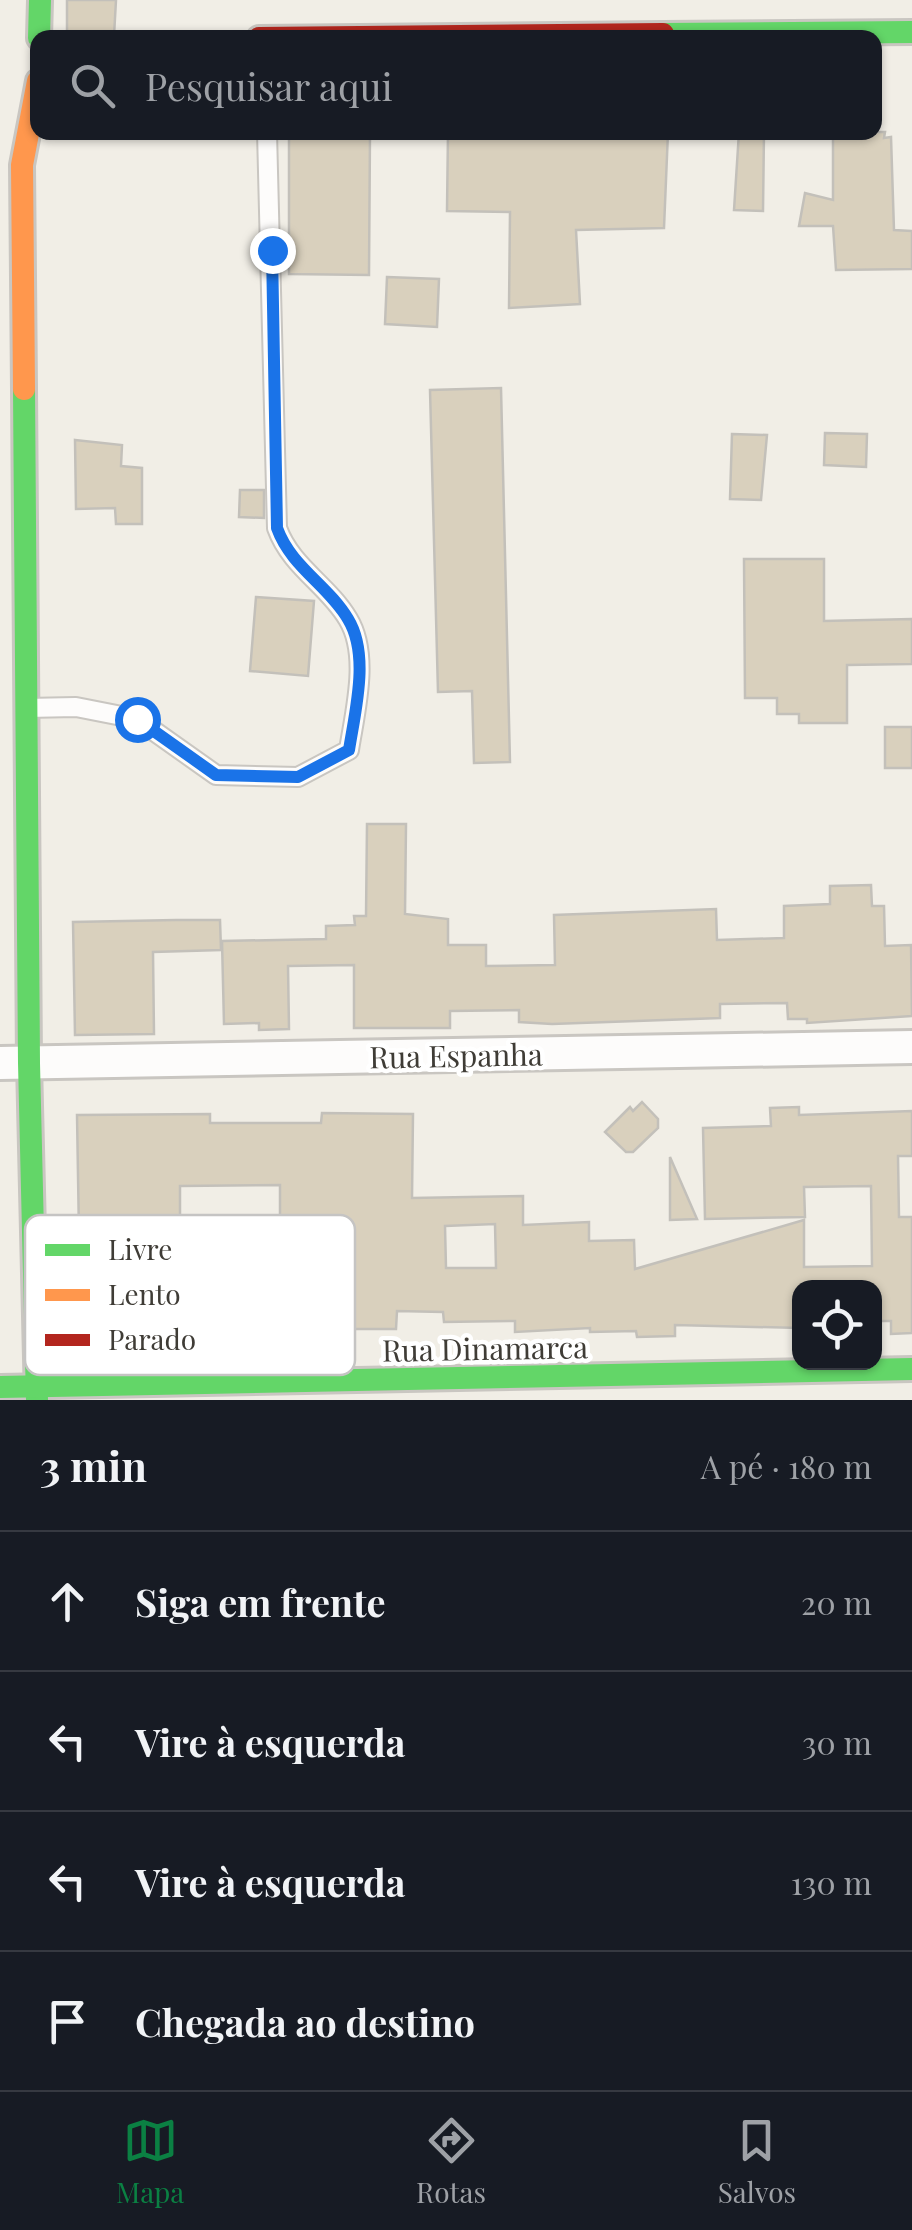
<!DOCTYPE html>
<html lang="pt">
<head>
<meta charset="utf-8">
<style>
  :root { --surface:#171b24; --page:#242831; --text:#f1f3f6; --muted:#9ea1a6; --line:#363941; --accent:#0b8043 }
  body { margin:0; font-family:"Playfair Display",serif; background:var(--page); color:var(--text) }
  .controls { position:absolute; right:30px; bottom:30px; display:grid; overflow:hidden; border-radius:20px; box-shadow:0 2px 8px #0004 }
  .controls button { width:90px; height:90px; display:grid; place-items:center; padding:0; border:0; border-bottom:2px solid var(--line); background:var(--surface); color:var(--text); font:50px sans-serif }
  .stop { position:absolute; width:30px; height:30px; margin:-22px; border:8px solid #1a73e8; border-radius:50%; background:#fff }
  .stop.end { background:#1a73e8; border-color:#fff; box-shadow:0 2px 10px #0008 }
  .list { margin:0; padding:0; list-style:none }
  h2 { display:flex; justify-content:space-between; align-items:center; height:130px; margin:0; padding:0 40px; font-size:42px }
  h2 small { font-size:32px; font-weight:400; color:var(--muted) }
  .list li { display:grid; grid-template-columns:65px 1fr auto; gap:30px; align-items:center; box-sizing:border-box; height:140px; padding:0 40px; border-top:2px solid var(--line) }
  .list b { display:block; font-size:38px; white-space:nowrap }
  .list em { font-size:32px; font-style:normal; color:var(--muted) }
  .icon { flex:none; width:55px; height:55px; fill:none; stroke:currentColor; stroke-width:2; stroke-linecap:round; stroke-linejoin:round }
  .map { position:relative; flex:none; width:912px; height:1400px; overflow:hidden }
  .search { position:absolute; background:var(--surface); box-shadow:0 2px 8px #0004; left:30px; right:30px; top:30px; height:110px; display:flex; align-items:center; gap:25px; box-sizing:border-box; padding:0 35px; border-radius:20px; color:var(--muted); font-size:38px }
  .sheet { height:690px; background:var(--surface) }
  nav { display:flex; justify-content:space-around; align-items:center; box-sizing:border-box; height:140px; border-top:2px solid var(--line); background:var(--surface); font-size:28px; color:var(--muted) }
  nav a { display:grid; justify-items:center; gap:5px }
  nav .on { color:var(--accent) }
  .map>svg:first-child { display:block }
  .building { fill:#d9d0bd; stroke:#c3c0ba; stroke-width:2.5; fill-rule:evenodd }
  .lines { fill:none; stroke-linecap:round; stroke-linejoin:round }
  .lane-casing { stroke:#c9c6c1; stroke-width:22 }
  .street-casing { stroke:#c9c6c1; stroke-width:38 }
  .fast-casing { stroke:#c9c6c1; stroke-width:28 }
  .slow-casing { stroke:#c9c6c1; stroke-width:28 }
  .jam-casing { stroke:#c9c6c1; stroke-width:28 }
  .lane { stroke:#fdfcfb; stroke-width:18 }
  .street { stroke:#fdfcfb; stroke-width:32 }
  .fast { stroke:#63d668; stroke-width:22 }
  .slow { stroke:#ff974d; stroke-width:22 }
  .jam { stroke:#b3261e; stroke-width:22 }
  .route { stroke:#1a73e8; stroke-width:12 }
  .labels { text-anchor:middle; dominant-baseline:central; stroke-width:9; stroke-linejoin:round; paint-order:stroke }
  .street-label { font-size:30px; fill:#3f3c36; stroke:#fff }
  .key { fill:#fff; stroke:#c5c4c3; stroke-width:2.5 }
  .key-label { font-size:28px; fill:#3f3c36 }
</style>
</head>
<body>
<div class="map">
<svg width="912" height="1400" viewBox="0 0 912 1400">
  <rect width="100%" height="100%" fill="#f1eee6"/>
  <g class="building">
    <polygon points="67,0 116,0 114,36 67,33"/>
    <polygon points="289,132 370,132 369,275 289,274"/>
    <polygon points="448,132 668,132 664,228 576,230 580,304 509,308 510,212 447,211"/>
    <polygon points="739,132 764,132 763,211 734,210"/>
    <polygon points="833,132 885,132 884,138 891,137 894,230 912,231 912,269 836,270 833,226 799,226 805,193 833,200"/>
    <polygon points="387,277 439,279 437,327 385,324"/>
    <polygon points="501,388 510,762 474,763 472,691 438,692 430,390"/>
    <polygon points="825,433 867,434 866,467 824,465"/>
    <polygon points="732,434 767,435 761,500 730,499"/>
    <polygon points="75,440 122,445 121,466 142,468 142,524 116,524 115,508 76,509"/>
    <polygon points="240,490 264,490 264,518 239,517"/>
    <polygon points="744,559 824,559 824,621 912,619 912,664 847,665 847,723 799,723 799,714 777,714 777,698 745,698"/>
    <polygon points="256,597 314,601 308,676 250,671"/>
    <rect x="885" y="727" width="27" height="41"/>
    <polygon points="367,824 406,824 405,914 448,919 448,945 486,945 486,966 555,965 554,915 716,909 717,940 784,938 784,906 830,904 830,886 871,885 872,906 884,906 885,946 911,945 912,1016 807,1023 807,1019 788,1019 787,1003 720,1004 720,1018 552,1024 519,1022 519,1010 450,1011 450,1028 354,1028 354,965 288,966 289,1029 259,1030 259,1023 224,1024 222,941 326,939 326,926 355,925 354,916 366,916"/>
    <polygon points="176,920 220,920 221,950 153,952 154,1034 75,1035 73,922"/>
    <polygon points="642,1102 658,1119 658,1128 633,1152 626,1152 605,1132 630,1107 633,1111"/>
    <path d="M799,1107V1115L912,1111V1156H898L899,1217H912V1333L891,1334V1321H874V1288H800V1328L675,1325V1336L637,1337L636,1331L590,1332V1328L515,1332V1321L444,1322L443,1312L397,1311L396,1329H342V1339H280L281,1309L340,1310L341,1266L280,1265V1306H249V1299L181,1300V1341L113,1343L114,1354H81L77,1115L210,1114V1123H321L322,1113L413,1114L412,1198L523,1196V1225L589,1222V1241L634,1240L635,1269L804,1220V1267L872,1266L871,1186L804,1187L805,1217L705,1219L703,1128L771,1126L770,1108ZM280,1185V1229L182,1230L181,1287V1280L115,1278L114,1228L180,1227V1186ZM495,1224L496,1268H446L445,1226Z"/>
    <polygon points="670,1157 697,1219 670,1220"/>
  </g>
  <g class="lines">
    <g class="lane-casing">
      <path id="lane" d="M26,708L76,707L137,719L216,775L298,777L349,750C355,711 370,655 348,619C328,585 291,567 277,528L267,132"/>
    </g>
    <g class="street-casing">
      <polyline id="street" points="0,1063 912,1047"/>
    </g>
    <g class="fast-casing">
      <g id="fast">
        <polyline points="663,34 912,32"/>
        <polyline points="39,38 40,0"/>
        <polyline points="24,389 29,1063 37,1400"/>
        <polyline points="0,1387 912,1369"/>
      </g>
    </g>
    <g class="slow-casing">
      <polyline id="slow" points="24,389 22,165 38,81"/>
    </g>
    <g class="jam-casing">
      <polyline id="jam" points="259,38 663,34"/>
    </g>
    <use href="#lane" class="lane"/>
    <use href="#street" class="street"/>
    <use href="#fast" class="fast"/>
    <use href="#slow" class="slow"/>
    <use href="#jam" class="jam"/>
  </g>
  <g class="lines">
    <path class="route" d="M137,719L216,775L298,777L349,750C355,711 370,655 348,619C328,585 291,567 277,528L272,250"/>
  </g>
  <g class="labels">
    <g class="street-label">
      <text transform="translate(456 1055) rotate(-1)">Rua Espanha</text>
      <text transform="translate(485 1348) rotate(-1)">Rua Dinamarca</text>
    </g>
  </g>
  <rect x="25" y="1215" width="330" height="160" rx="15" class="key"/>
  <rect x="45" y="1244" width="45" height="12" fill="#63d668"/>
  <rect x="45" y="1289" width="45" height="12" fill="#ff974d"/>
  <rect x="45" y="1334" width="45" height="12" fill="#b3261e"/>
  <g class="key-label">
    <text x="108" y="1260">Livre</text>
    <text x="108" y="1305">Lento</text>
    <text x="108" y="1350">Parado</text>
  </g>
</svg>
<div class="controls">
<button><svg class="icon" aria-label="locate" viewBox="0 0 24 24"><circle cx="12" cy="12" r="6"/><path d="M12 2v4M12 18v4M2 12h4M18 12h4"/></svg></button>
</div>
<div class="stop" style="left:137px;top:719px"></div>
<div class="stop end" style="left:272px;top:250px"></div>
<div class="search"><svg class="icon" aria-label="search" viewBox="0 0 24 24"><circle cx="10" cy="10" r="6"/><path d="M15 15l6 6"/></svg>Pesquisar aqui</div>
</div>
<section class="sheet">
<h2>3 min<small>A pé · 180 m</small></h2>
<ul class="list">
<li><svg class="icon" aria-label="ahead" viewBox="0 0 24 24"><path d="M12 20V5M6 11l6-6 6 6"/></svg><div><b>Siga em frente</b></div><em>20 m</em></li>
<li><svg class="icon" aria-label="left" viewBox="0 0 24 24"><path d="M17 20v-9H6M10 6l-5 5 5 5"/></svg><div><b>Vire à esquerda</b></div><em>30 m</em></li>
<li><svg class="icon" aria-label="left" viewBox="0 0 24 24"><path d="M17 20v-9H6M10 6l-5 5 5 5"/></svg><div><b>Vire à esquerda</b></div><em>130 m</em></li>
<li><svg class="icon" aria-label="arrive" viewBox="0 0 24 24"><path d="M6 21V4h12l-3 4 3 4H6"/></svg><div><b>Chegada ao destino</b></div></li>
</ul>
</section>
<nav>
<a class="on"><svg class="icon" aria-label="map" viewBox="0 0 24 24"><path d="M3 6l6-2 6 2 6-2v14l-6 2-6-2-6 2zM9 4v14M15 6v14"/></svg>Mapa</a>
<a><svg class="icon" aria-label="directions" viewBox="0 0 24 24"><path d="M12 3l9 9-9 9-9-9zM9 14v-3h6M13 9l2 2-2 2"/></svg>Rotas</a>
<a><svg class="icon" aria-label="saved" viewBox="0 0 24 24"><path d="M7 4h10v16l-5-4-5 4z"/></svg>Salvos</a>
</nav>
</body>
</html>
